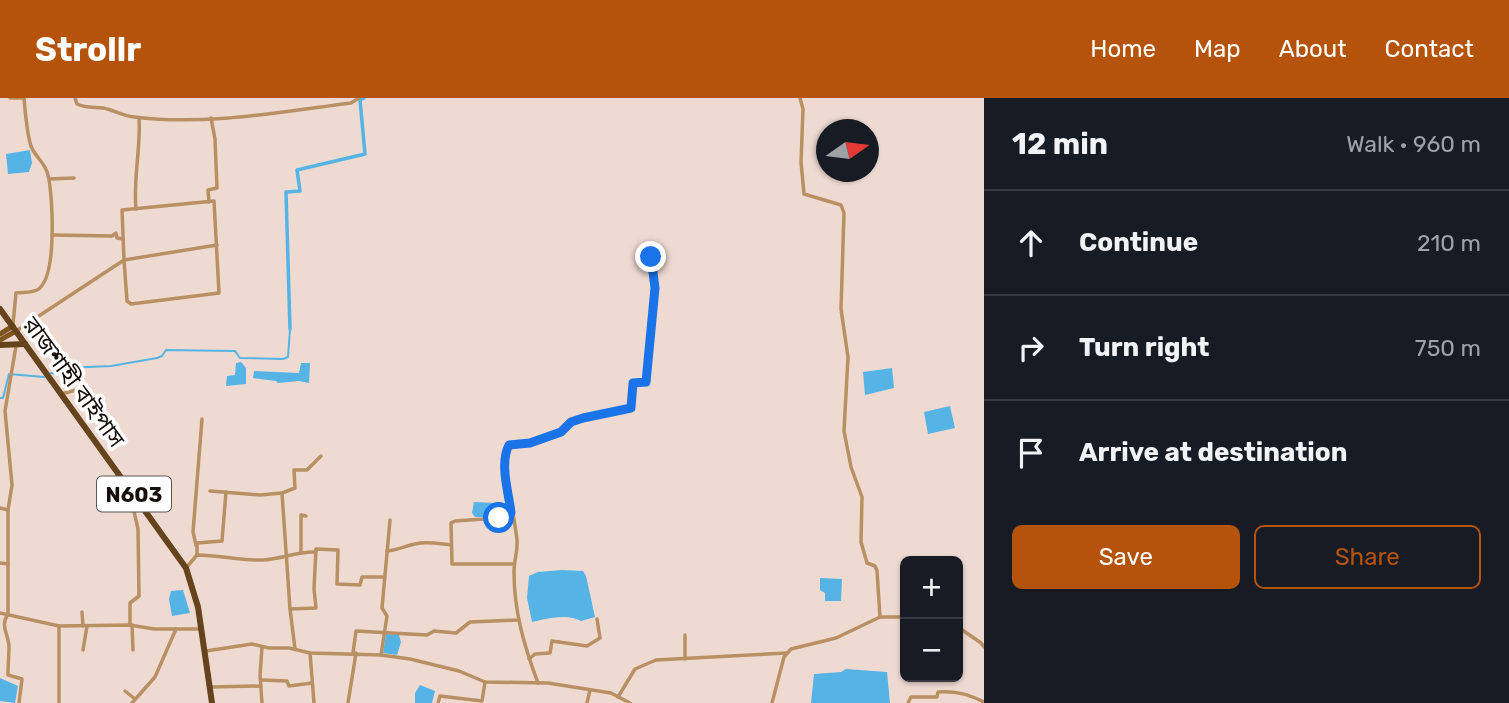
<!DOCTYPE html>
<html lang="en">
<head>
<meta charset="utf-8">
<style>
  :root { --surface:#171b24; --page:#242831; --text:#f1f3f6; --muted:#9ea1a6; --line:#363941; --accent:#b45309 }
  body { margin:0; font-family:Rubik,"Noto Sans Bengali",sans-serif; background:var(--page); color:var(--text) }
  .controls { position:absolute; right:21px; bottom:21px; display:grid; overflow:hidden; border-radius:10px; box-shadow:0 2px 5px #0004 }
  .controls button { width:63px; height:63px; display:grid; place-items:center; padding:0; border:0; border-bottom:2px solid var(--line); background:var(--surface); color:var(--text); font:35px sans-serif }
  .compass { position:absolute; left:816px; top:21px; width:63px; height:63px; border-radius:50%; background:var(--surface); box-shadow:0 2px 5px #0004; rotate:76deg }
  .stop { position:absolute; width:21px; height:21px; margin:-16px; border:5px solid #1a73e8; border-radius:50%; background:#fff }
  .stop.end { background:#1a73e8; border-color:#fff; box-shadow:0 2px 7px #0008 }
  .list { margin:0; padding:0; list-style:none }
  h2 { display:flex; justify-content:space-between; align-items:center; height:91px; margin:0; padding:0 28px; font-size:30px }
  h2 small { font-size:23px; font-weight:400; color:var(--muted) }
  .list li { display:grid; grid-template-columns:46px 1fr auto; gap:21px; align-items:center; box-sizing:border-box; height:105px; padding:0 28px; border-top:2px solid var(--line) }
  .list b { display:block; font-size:26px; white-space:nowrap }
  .list em { font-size:23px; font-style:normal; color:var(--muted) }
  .actions { display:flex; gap:14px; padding:21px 28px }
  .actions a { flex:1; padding:16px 0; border:2px solid var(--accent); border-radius:10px; text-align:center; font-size:24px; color:var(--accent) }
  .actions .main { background:var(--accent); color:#fff }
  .icon { flex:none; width:38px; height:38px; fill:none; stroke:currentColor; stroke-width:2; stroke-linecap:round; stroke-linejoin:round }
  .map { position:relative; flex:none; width:984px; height:605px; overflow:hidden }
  header { display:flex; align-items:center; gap:42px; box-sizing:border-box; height:98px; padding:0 35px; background:var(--accent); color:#fff }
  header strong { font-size:33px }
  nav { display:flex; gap:38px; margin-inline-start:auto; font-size:24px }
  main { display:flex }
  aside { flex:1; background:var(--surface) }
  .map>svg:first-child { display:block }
  .water { fill:#55b4e5 }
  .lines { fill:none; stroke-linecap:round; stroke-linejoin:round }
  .stream { stroke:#55b4e5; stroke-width:2 }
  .canal { stroke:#55b4e5; stroke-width:3.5 }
  .minor { stroke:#b99063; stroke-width:3.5 }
  .major { stroke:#805520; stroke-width:5 }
  .highway { stroke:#64431d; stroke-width:6 }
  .route { stroke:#1a73e8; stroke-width:9 }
  .labels { text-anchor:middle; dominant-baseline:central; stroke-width:7; stroke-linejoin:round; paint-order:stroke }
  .shield { fill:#fff; stroke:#5b5654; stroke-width:2 }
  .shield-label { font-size:21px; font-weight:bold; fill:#150e0b }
  .street-label { font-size:23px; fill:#150e0b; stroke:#fff }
</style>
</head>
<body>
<header>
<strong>Strollr</strong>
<nav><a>Home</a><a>Map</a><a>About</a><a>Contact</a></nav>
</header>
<main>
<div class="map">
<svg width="984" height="605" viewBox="0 0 984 605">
  <rect width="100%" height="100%" fill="#efdad2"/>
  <g class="water">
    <polygon points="30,52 32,65 29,74 8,76 6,56"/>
    <polygon points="241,264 246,270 246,286 226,288 227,278 235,277 236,265"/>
    <polygon points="301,265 310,265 309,285 299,283 278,285 276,283 253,280 254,273 299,275"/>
    <polygon points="892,270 894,290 865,297 863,274"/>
    <polygon points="950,308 955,330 928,336 924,314"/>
    <polygon points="474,404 496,405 496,417 489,419 475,419 472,415"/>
    <path d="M562,472L583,473L586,478L595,519L581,523C568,515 545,521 532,524L527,500L529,478L538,474Z"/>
    <polygon points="820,480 842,481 841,503 825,503 825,495 820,492"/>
    <polygon points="183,492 190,515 172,518 169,501 171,493"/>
    <polygon points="386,536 399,537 401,544 397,557 383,555"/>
    <polygon points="846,571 887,574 890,605 811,605 814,576 841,574"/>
    <polygon points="0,580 18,588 15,605 0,603"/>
    <polygon points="420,587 435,593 432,605 415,605 415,595"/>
  </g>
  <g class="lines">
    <g class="stream">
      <polyline points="51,275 63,277 65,270 111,268 157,260 162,258 166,252 235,253 240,260 283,261 288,259 290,231"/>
      <polyline points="0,300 3,300 9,276 44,279"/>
    </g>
    <polyline class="canal" points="290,231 286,94 300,93 297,72 365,56 360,2 364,0"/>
    <g class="minor">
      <polyline points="10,0 24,0"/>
      <path d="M75,0L77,6C85,10 94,9 103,10C114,12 123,18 134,19C206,28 281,14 351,5L359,0"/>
      <polyline points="800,0 803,11 801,64 804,96 841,107 844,115 841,211 848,259 844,333 851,369 862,399 861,444 867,465 875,468 877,473 880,519"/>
      <polyline points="49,81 74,80"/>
      <polyline points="209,104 208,92 217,90 215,41 211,20"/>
      <path d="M136,111C133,80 141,50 139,20"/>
      <polyline points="52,137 112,138 116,135 117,140 123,141"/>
      <path d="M13,226L16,195C22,194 31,195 37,192C58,181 52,102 49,81C46,64 36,61 31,48C27,36 25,12 24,0"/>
      <polyline points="16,233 124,162 127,203 131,206 219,195 214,103 122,112 124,162 217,147"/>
      <polyline points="61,296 80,291"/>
      <polyline points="210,393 260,397 282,395 290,511 295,551"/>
      <polyline points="282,395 295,390 294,372 307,372 321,358"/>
      <path d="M0,410L8,412V516C0,528 8,535 9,548C9,557 8,567 8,577L22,581L19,605"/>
      <polyline points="8,412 12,387 5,313 16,248"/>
      <polyline points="511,415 501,416 499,420 455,423 451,425 452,466 514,466"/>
      <polyline points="196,447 193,434 202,321"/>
      <path d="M387,453C398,452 405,448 415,446C427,443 440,446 451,447"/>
      <polyline points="301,455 301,417 306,418"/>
      <polyline points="197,457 197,445 222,443 226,394"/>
      <polyline points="0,465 8,466"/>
      <path d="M186,470L197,457C220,457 240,463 263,462C282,461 297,453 316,454"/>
      <polyline points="290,511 316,510 314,491 316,451 338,452 337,486 360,487 362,479 384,479"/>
      <polyline points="82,514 83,528"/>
      <polyline points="0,515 59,528 130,527 154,531 202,531"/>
      <polyline points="130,527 130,505 139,498 138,431 133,409 137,402"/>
      <polyline points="132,527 133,552"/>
      <polyline points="59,528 59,605"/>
      <polyline points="958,529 981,545 984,549"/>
      <polyline points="685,537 685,561"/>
      <polyline points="262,549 260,577 262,605"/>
      <polyline points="83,552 87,528"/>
      <polyline points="206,553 252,546 269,550 289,550 310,555 381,557 410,561 459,573 485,584 548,585 611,595 630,605"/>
      <polyline points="310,555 314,605"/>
      <polyline points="353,555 356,533 427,537 434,533 456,535 470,524 518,522"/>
      <polyline points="381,557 387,518 382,510 390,422"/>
      <polyline points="529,561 535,556 550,555 552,543 587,548 600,540 597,521"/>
      <polyline points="262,582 287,583 289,588 312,585"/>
      <path d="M538,585C524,548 514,513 514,474C514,462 518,453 517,442C514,413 505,385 505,355L508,347L530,345L561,334L571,324L583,320L631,310L633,285L646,284L655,189L651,159"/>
      <polyline points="211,589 261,588"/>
      <polyline points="125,593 135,601"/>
      <polyline points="618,599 635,571 656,562 787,555"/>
      <polyline points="132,605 155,579 176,531"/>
      <polyline points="348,605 356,555"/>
      <polyline points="438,605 440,598 482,603 485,584"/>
      <polyline points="587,605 590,592"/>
      <polyline points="772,605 784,559 791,551 836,540 880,519 905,519"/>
      <path d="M908,605L911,599H937L938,594C956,593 968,596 984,604"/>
    </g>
    <g class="major">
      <polyline points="0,236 13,228"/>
      <polyline points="0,242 16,233"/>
    </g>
    <g class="highway">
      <polyline points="0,211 186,470 198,509 212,605"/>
      <polyline points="0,247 25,246"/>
    </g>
  </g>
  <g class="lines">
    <path class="route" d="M499,420L501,416L511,415C509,395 499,366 509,347L530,345L561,334L571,324L583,320L631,310L633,285L646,284L655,190L651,159"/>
  </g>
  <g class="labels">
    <rect class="shield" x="97" y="378.5" width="74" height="35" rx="5"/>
    <g class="shield-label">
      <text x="134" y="396">N603</text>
    </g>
    <g class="street-label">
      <text transform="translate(74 284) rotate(54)">রাজশাহী বাইপাস</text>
    </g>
  </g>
</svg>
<div class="controls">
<button>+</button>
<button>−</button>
</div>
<svg class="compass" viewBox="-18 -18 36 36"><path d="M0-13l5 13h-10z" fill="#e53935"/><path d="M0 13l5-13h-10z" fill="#9ea1a6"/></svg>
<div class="stop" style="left:499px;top:420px"></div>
<div class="stop end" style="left:651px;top:159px"></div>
</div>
<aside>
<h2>12 min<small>Walk · 960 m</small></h2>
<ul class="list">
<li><svg class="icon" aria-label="ahead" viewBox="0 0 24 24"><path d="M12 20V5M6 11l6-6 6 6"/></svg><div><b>Continue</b></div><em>210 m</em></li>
<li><svg class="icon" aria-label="right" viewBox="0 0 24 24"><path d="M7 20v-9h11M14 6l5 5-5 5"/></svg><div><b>Turn right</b></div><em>750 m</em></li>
<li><svg class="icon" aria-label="arrive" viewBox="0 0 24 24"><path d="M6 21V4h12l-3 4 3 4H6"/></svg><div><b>Arrive at destination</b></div></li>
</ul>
<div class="actions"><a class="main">Save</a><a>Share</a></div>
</aside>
</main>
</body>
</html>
